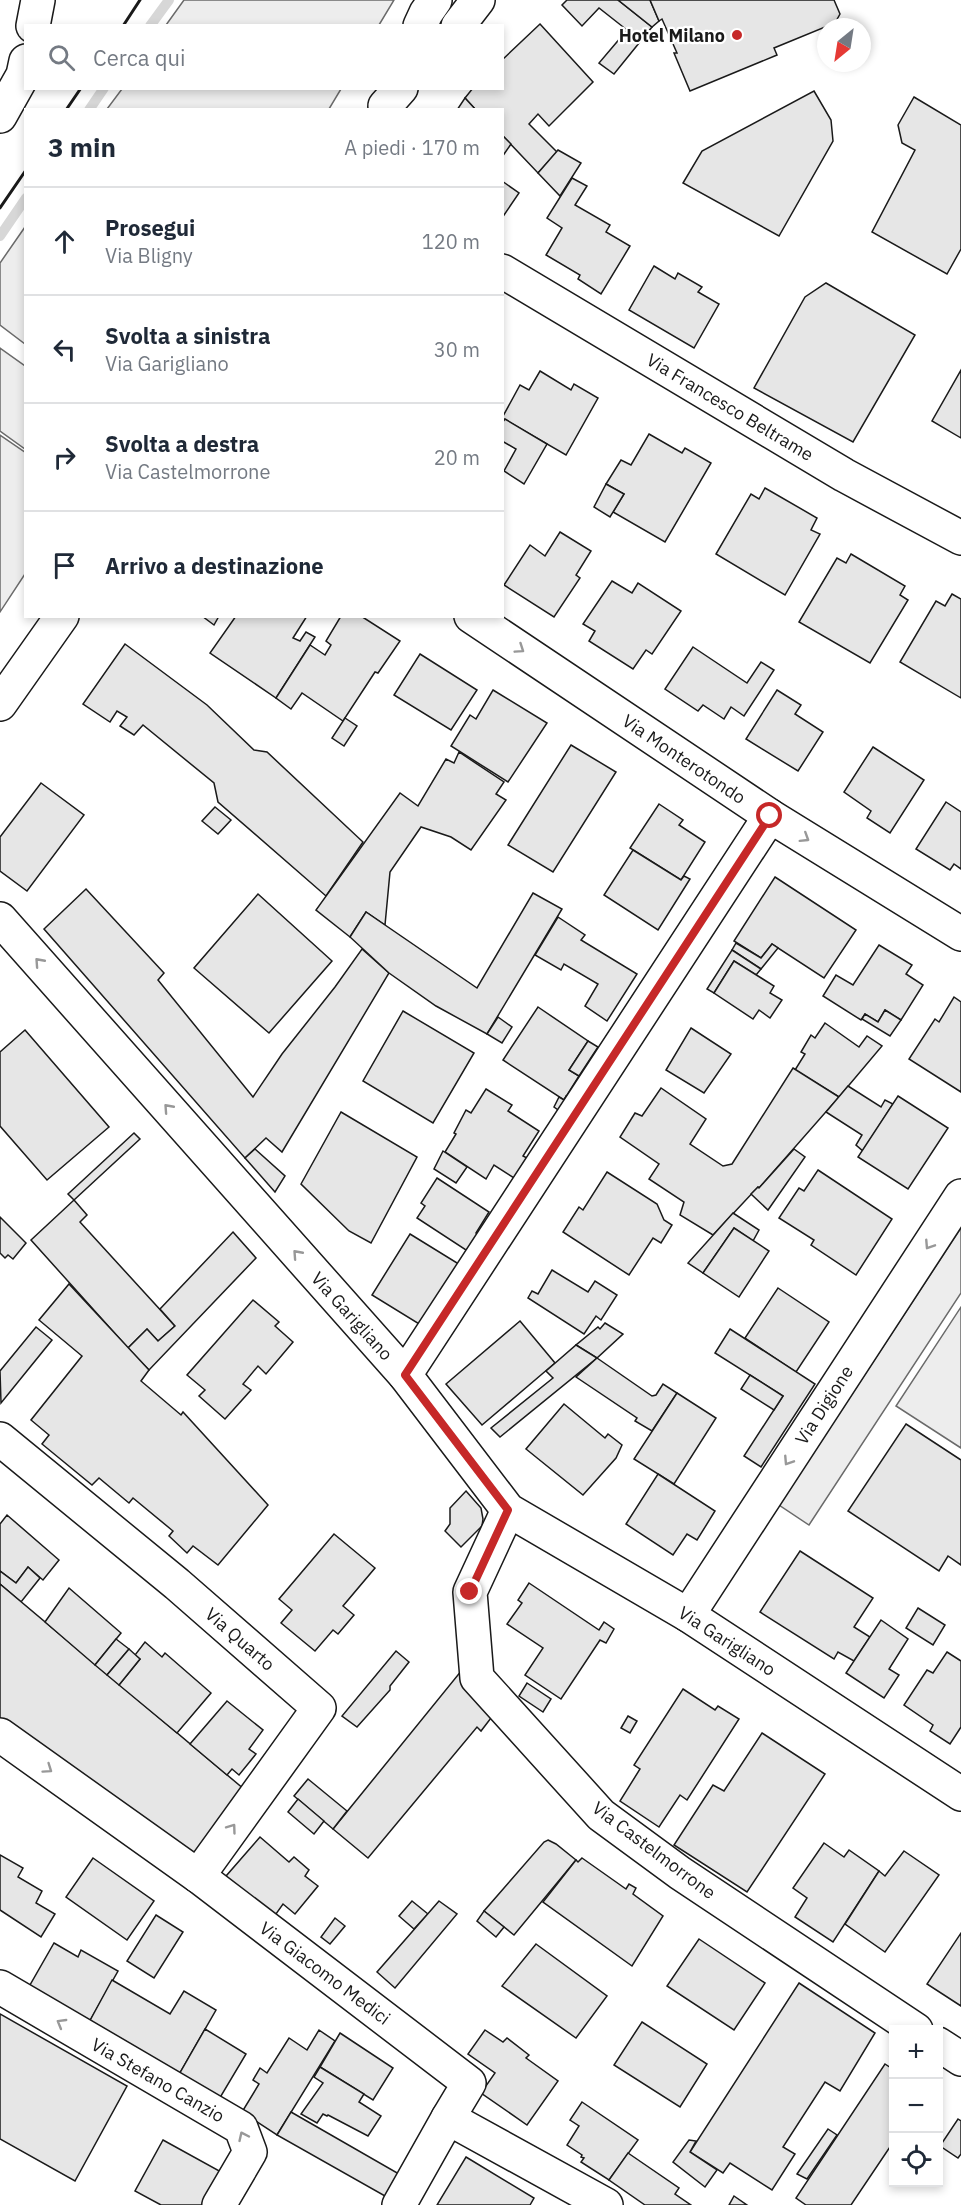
<!DOCTYPE html>
<html lang="it">
<head>
<meta charset="utf-8">
<style>
  :root { --surface:#fff; --page:#f6f6f7; --text:#1f2937; --muted:#747a83; --line:#e0e1e3 }
  body { margin:0; font-family:"IBM Plex Sans",sans-serif; background:var(--page); color:var(--text) }
  .controls { position:absolute; right:18px; bottom:18px; display:grid; overflow:hidden; border-radius:0px; box-shadow:0 3px 9px #0003 }
  .controls button { width:54px; height:54px; display:grid; place-items:center; padding:0; border:0; border-bottom:2px solid var(--line); background:var(--surface); color:var(--text); font:30px sans-serif }
  .compass { position:absolute; left:817px; top:18px; width:54px; height:54px; border-radius:50%; background:var(--surface); box-shadow:0 3px 9px #0003; rotate:210deg }
  .stop { position:absolute; width:18px; height:18px; margin:-14px; border:4px solid #c62828; border-radius:50%; background:#fff }
  .stop.end { background:#c62828; border-color:#fff; box-shadow:0 2px 6px #0008 }
  .list { margin:0; padding:0; list-style:none }
  h2 { display:flex; justify-content:space-between; align-items:center; height:78px; margin:0; padding:0 24px; font-size:26px }
  h2 small { font-size:20px; font-weight:400; color:var(--muted) }
  .list li { display:grid; grid-template-columns:39px 1fr auto; gap:18px; align-items:center; box-sizing:border-box; height:108px; padding:0 24px; border-top:2px solid var(--line) }
  .list b { display:block; font-size:22px; white-space:nowrap }
  .list p { margin:0; font-size:20px; white-space:nowrap; color:var(--muted) }
  .list em { font-size:20px; font-style:normal; color:var(--muted) }
  .icon { flex:none; width:33px; height:33px; fill:none; stroke:currentColor; stroke-width:2; stroke-linecap:round; stroke-linejoin:round }
  .map { position:relative; flex:none; width:961px; height:2205px; overflow:hidden }
  .search { position:absolute; background:var(--surface); box-shadow:0 3px 9px #0003; left:24px; top:24px; width:480px; height:66px; display:flex; align-items:center; gap:15px; box-sizing:border-box; padding:0 21px; border-radius:0px; color:var(--muted); font-size:22px }
  .panel { position:absolute; background:var(--surface); box-shadow:0 3px 9px #0003; left:24px; top:108px; width:480px; height:510px; border-radius:0px }
  .map>svg:first-child { display:block }
  .built { fill:#ededed; stroke:#6a6a6a; stroke-width:1.5 }
  .lines { fill:none; stroke-linecap:round; stroke-linejoin:round }
  .stream { stroke:#d7d7d7; stroke-width:10 }
  .building { fill:#e6e6e6; stroke:#1a1a1a; stroke-width:1.5 }
  .minor-casing { stroke:#1a1a1a; stroke-width:36 }
  .secondary-casing { stroke:#1a1a1a; stroke-width:36 }
  .minor { stroke:#fff; stroke-width:33 }
  .secondary { stroke:#fff; stroke-width:33 }
  .wall { stroke:#1a1a1a; stroke-width:3 }
  .oneway { stroke:#989898 }
  .route { stroke:#c62828; stroke-width:8 }
  .poi-dot { fill:#c62828; stroke:#fff; stroke-width:2 }
  .labels { text-anchor:middle; dominant-baseline:central; stroke-width:4.5; stroke-linejoin:round; paint-order:stroke }
  .poi-label { font-size:18px; font-weight:bold; fill:#1a1a1a; stroke:#fff; text-anchor:end }
  .street-label { font-size:18px; fill:#1a1a1a; stroke:#fff }
</style>
</head>
<body>
<div class="map">
<svg width="961" height="2205" viewBox="0 0 961 2205">
  <rect width="100%" height="100%" fill="#fff"/>
  <g class="built">
    <polygon points="184,0 394,0 379,25 166,25"/>
    <polygon points="122,89 122,88 341,89 329,109 107,109"/>
    <polygon points="25,227 25,344 0,325 0,263"/>
    <polygon points="0,348 25,366 25,449 0,431"/>
    <polygon points="0,435 26,453 25,574 0,612"/>
    <polygon points="961,1228 961,1293 809,1525 779,1505"/>
    <polygon points="961,1307 961,1448 896,1406"/>
  </g>
  <g class="lines">
    <g class="stream">
      <polyline points="150,26 169,0"/>
      <polyline points="89,110 104,88"/>
      <polyline points="0,236 26,198"/>
    </g>
  </g>
  <g class="building">
    <polygon points="567,0 618,0 652,27 614,74 599,63 627,30 599,8 582,26 562,5"/>
    <polygon points="618,0 650,0 659,21 652,27"/>
    <polygon points="650,0 834,0 840,14 835,23 774,48 777,55 690,91 674,53 677,53 662,19 659,21"/>
    <polygon points="540,24 593,82 549,126 538,114 529,124 557,152 538,173 502,135 502,110 476,110 465,98 473,88 502,88 502,60"/>
    <polygon points="814,91 831,120 833,141 779,236 683,183 702,151"/>
    <polygon points="914,97 961,125 961,249 947,274 872,232 915,150 902,143 898,125"/>
    <polygon points="465,98 476,110 457,110"/>
    <polygon points="502,135 511,144 502,157"/>
    <polygon points="558,150 581,163 560,196 538,173"/>
    <polygon points="572,178 587,186 575,205 610,225 606,232 630,246 601,294 578,279 580,275 546,255 562,228 547,218"/>
    <polygon points="502,181 519,193 502,218"/>
    <polygon points="654,266 675,279 678,273 702,287 698,292 719,304 694,348 629,310"/>
    <polygon points="826,283 915,335 853,442 754,388 805,297"/>
    <polygon points="961,370 961,438 932,421"/>
    <polygon points="540,371 571,390 574,384 598,398 566,455 502,418 520,385 529,390"/>
    <polygon points="505,419 547,444 524,484 504,471 516,449 502,441 502,423"/>
    <polygon points="649,434 682,453 685,448 711,463 665,542 613,512 624,494 606,484 621,460 631,465"/>
    <polygon points="606,484 624,494 610,517 594,507"/>
    <polygon points="765,488 817,518 811,530 820,534 785,595 716,554 751,494 759,499"/>
    <polygon points="560,532 591,551 576,575 580,578 554,617 504,585 530,545 545,556"/>
    <polygon points="851,554 905,586 900,595 908,600 870,663 799,622 837,558 846,563"/>
    <polygon points="612,581 632,593 638,583 681,611 652,654 646,650 633,669 589,641 595,631 583,624"/>
    <polygon points="952,594 961,599 961,698 900,662 936,601 945,606"/>
    <polygon points="202,616 219,616 214,625"/>
    <polygon points="236,616 307,616 293,638 300,641 306,632 315,637 276,698 210,653"/>
    <polygon points="341,616 361,616 400,641 378,673 375,672 343,721 302,693 291,709 276,698 310,645 325,655 331,645 326,641"/>
    <polygon points="125,644 207,705 254,750 267,752 363,842 326,896 218,802 214,783 143,725 134,735 120,726 127,717 117,711 110,722 83,704"/>
    <polygon points="693,647 747,683 761,662 774,670 744,716 731,707 724,719 703,705 698,711 665,689"/>
    <polygon points="420,654 477,690 451,730 394,695"/>
    <polygon points="493,690 547,723 508,782 451,746 470,715 476,719"/>
    <polygon points="777,690 801,705 795,714 823,732 798,771 746,739"/>
    <polygon points="345,718 357,726 344,746 332,738"/>
    <polygon points="571,745 616,772 553,872 508,845"/>
    <polygon points="873,747 924,780 890,833 867,818 871,811 844,792"/>
    <polygon points="459,752 504,782 496,794 506,800 471,850 451,837 421,827 390,872 385,925 366,912 350,937 316,910 400,793 418,806 446,759 454,763"/>
    <polygon points="41,783 84,815 27,891 0,871 0,837"/>
    <polygon points="946,802 961,812 961,869 954,864 950,870 916,849"/>
    <polygon points="659,804 683,820 679,825 705,842 681,880 630,848"/>
    <polygon points="215,807 231,820 218,834 202,821"/>
    <polygon points="633,850 681,880 684,876 690,879 658,930 604,895"/>
    <polygon points="775,877 856,930 824,978 772,944 761,958 734,941"/>
    <polygon points="86,889 164,973 158,980 253,1097 282,1054 335,987 362,949 389,973 282,1152 266,1138 245,1158 44,929"/>
    <polygon points="533,893 562,909 487,1034 436,1006 389,973 350,937 366,912 477,988"/>
    <polygon points="258,894 332,961 269,1033 194,968"/>
    <polygon points="558,917 585,935 581,940 637,974 607,1021 585,1006 598,984 564,964 561,970 535,955"/>
    <polygon points="736,943 761,958 772,944 778,948 761,969 732,950"/>
    <polygon points="879,945 912,965 906,974 923,985 901,1020 885,1010 878,1022 865,1014 861,1020 823,996 836,975 853,985"/>
    <polygon points="732,950 761,969 756,975 734,961 714,993 707,989"/>
    <polygon points="734,961 774,986 770,993 782,1000 770,1018 759,1010 753,1019 714,993"/>
    <polygon points="954,997 961,1002 961,1092 909,1059 935,1019 939,1022"/>
    <polygon points="538,1007 588,1041 569,1070 579,1076 564,1100 503,1060"/>
    <polygon points="885,1010 901,1020 890,1036 862,1019 865,1014 878,1022"/>
    <polygon points="403,1011 474,1053 433,1123 363,1081"/>
    <polygon points="498,1017 512,1027 502,1043 487,1034"/>
    <polygon points="825,1023 859,1047 867,1036 882,1046 839,1097 795,1070 805,1054 801,1052 811,1035 815,1038"/>
    <polygon points="691,1028 731,1054 704,1093 666,1070"/>
    <polygon points="25,1030 109,1127 47,1180 0,1126 0,1052"/>
    <polygon points="588,1041 598,1047 579,1076 569,1070"/>
    <polygon points="793,1068 839,1097 759,1188 758,1187 713,1235 680,1215 684,1202 649,1179 659,1164 620,1137 635,1113 642,1116 661,1088 706,1119 690,1144 723,1166 732,1164"/>
    <polygon points="848,1086 881,1107 885,1100 893,1104 863,1151 856,1145 862,1135 826,1112"/>
    <polygon points="486,1089 512,1105 508,1111 539,1131 523,1156 527,1158 514,1178 494,1165 486,1179 445,1152 456,1134 454,1133 466,1110 471,1113"/>
    <polygon points="566,1096 580,1105 571,1119 554,1107 559,1097 564,1100"/>
    <polygon points="898,1096 948,1128 908,1189 858,1157"/>
    <polygon points="341,1112 417,1157 371,1243 349,1231 301,1184"/>
    <polygon points="134,1133 140,1139 74,1200 68,1194"/>
    <polygon points="255,1149 285,1176 275,1192 245,1158"/>
    <polygon points="794,1149 805,1157 768,1210 751,1194 758,1187 759,1188"/>
    <polygon points="443,1151 467,1167 456,1183 434,1169"/>
    <polygon points="818,1170 892,1219 856,1275 811,1245 814,1240 779,1218 799,1188 804,1191"/>
    <polygon points="607,1172 657,1204 664,1220 672,1225 661,1243 653,1238 629,1275 563,1232 579,1207 583,1210"/>
    <polygon points="437,1178 489,1212 476,1233 480,1235 469,1252 417,1218 425,1206 421,1203"/>
    <polygon points="74,1200 87,1215 80,1222 175,1326 158,1341 147,1329 128,1348 31,1240"/>
    <polygon points="733,1213 759,1230 753,1241 734,1228 703,1273 688,1263"/>
    <polygon points="0,1217 26,1243 13,1259 8,1255 5,1258 0,1253"/>
    <polygon points="734,1228 769,1251 739,1297 703,1273"/>
    <polygon points="233,1232 256,1258 149,1370 128,1348 147,1329 158,1341 175,1326 160,1309"/>
    <polygon points="410,1234 462,1266 424,1327 372,1295"/>
    <polygon points="552,1270 588,1292 595,1281 617,1295 601,1320 596,1316 584,1334 528,1298 532,1291 538,1294"/>
    <polygon points="69,1284 149,1370 141,1381 181,1415 183,1412 268,1505 218,1565 193,1546 187,1553 169,1536 173,1531 133,1498 129,1503 99,1478 92,1485 42,1444 49,1435 31,1420 82,1356 39,1320"/>
    <polygon points="778,1288 829,1322 796,1372 745,1338"/>
    <polygon points="253,1300 279,1322 275,1326 293,1342 266,1374 258,1366 243,1384 251,1390 225,1419 199,1396 205,1390 187,1375"/>
    <polygon points="520,1321 555,1363 482,1425 446,1384"/>
    <polygon points="605,1323 623,1334 597,1358 576,1345 598,1327 600,1329"/>
    <polygon points="36,1327 52,1340 1,1403 0,1371"/>
    <polygon points="730,1329 815,1384 761,1467 744,1456 783,1396 715,1353"/>
    <polygon points="576,1345 597,1358 500,1437 491,1428 553,1378 546,1371"/>
    <polygon points="597,1358 652,1396 656,1395 663,1384 677,1393 652,1431 635,1421 637,1418 576,1377"/>
    <polygon points="750,1375 783,1396 774,1410 741,1389"/>
    <polygon points="677,1393 716,1418 674,1484 634,1459"/>
    <polygon points="564,1404 605,1438 608,1434 622,1445 616,1458 583,1495 526,1449"/>
    <polygon points="906,1424 961,1460 961,1565 948,1556 939,1571 848,1511"/>
    <polygon points="658,1474 715,1511 697,1540 687,1534 673,1555 626,1524"/>
    <polygon points="466,1491 481,1508 483,1519 482,1526 461,1547 445,1531 450,1524 450,1508"/>
    <polygon points="7,1515 59,1560 43,1580 28,1567 16,1583 0,1571 0,1524"/>
    <polygon points="334,1534 375,1568 343,1606 354,1615 338,1634 333,1630 315,1651 281,1623 292,1610 279,1599"/>
    <polygon points="800,1551 873,1598 854,1627 870,1637 854,1661 838,1652 834,1659 760,1612"/>
    <polygon points="28,1567 40,1578 21,1602 0,1584 0,1571 16,1583"/>
    <polygon points="529,1583 599,1630 604,1622 614,1629 606,1643 600,1640 561,1699 525,1675 543,1648 507,1624 522,1603 518,1600"/>
    <polygon points="0,1584 251,1795 193,1863 0,1724"/>
    <polygon points="69,1588 121,1633 95,1665 45,1622"/>
    <polygon points="918,1608 945,1625 933,1645 906,1628"/>
    <polygon points="881,1620 908,1639 889,1669 899,1675 884,1698 846,1673"/>
    <polygon points="116,1639 129,1649 107,1675 95,1665"/>
    <polygon points="145,1642 162,1657 165,1653 211,1693 177,1733 119,1685 140,1659 135,1655"/>
    <polygon points="129,1649 140,1659 119,1685 107,1675"/>
    <polygon points="396,1651 409,1662 390,1686 390,1690 357,1727 342,1716"/>
    <polygon points="947,1652 961,1661 961,1727 950,1744 930,1731 933,1725 904,1705 927,1670 933,1673"/>
    <polygon points="466,1665 474,1694 491,1718 481,1731 477,1727 368,1858 333,1829"/>
    <polygon points="527,1683 551,1699 543,1712 519,1696"/>
    <polygon points="683,1689 715,1710 718,1706 739,1719 687,1800 680,1795 659,1827 620,1801 640,1769 634,1765"/>
    <polygon points="227,1701 263,1730 249,1749 256,1754 239,1775 232,1769 227,1775 190,1744"/>
    <polygon points="628,1716 637,1721 630,1733 621,1728"/>
    <polygon points="762,1733 825,1774 747,1892 674,1845 713,1785 724,1791"/>
    <polygon points="308,1779 347,1811 333,1829 294,1796"/>
    <polygon points="298,1799 324,1821 314,1834 288,1812"/>
    <polygon points="260,1837 289,1862 294,1857 309,1870 305,1876 318,1886 295,1914 283,1904 271,1921 220,1883"/>
    <polygon points="548,1840 556,1844 576,1860 514,1935 484,1911 544,1842"/>
    <polygon points="824,1843 844,1857 849,1850 879,1871 833,1942 795,1917 807,1898 793,1888"/>
    <polygon points="904,1851 939,1875 885,1952 845,1924 879,1871 885,1876"/>
    <polygon points="0,1855 23,1868 18,1877 42,1891 36,1903 55,1914 41,1937 0,1910"/>
    <polygon points="93,1858 154,1901 127,1940 66,1897"/>
    <polygon points="582,1858 626,1889 629,1884 636,1888 633,1894 663,1916 632,1966 543,1902 576,1860 578,1862"/>
    <polygon points="412,1901 428,1914 414,1929 399,1916"/>
    <polygon points="439,1901 457,1914 395,1988 377,1972"/>
    <polygon points="484,1911 504,1927 496,1937 477,1921"/>
    <polygon points="156,1915 183,1932 154,1978 127,1961"/>
    <polygon points="335,1918 345,1926 330,1944 321,1937"/>
    <polygon points="961,1933 961,2006 927,1984"/>
    <polygon points="699,1939 765,1983 734,2030 667,1986"/>
    <polygon points="54,1943 78,1957 81,1950 118,1971 87,2026 26,1992"/>
    <polygon points="536,1944 607,1996 576,2038 502,1986"/>
    <polygon points="112,1980 170,2014 184,1991 216,2010 177,2078 87,2026"/>
    <polygon points="799,1983 875,2033 840,2091 825,2082 783,2147 795,2154 772,2190 730,2163 723,2173 690,2152"/>
    <polygon points="0,2014 127,2086 75,2181 0,2139"/>
    <polygon points="642,2022 707,2064 680,2107 614,2065"/>
    <polygon points="205,2029 246,2054 218,2101 177,2078"/>
    <polygon points="319,2030 335,2041 277,2135 242,2112 259,2084 253,2080 260,2068 267,2073 289,2038 307,2050"/>
    <polygon points="485,2030 503,2042 507,2038 529,2055 526,2058 558,2081 527,2125 481,2093 495,2073 468,2054"/>
    <polygon points="340,2033 393,2068 373,2100 320,2067"/>
    <polygon points="885,2064 894,2070 894,2141 851,2205 806,2205 796,2198"/>
    <polygon points="320,2067 364,2094 359,2102 381,2116 368,2136 328,2115 327,2116 323,2114 317,2123 301,2114 323,2083 314,2077"/>
    <polygon points="582,2102 638,2140 609,2180 581,2162 584,2158 581,2157 582,2155 567,2145 579,2126 570,2120"/>
    <polygon points="291,2112 406,2178 392,2200 277,2135"/>
    <polygon points="958,2119 961,2121 961,2154 958,2158 940,2146"/>
    <polygon points="828,2129 837,2135 807,2179 797,2174"/>
    <polygon points="163,2140 223,2173 206,2205 161,2205 135,2191"/>
    <polygon points="689,2140 696,2141 690,2152 717,2170 705,2187 673,2162"/>
    <polygon points="628,2153 679,2188 675,2194 691,2205 645,2205 609,2180"/>
    <polygon points="466,2157 534,2198 530,2205 437,2205"/>
    <polygon points="734,2196 747,2205 729,2205"/>
  </g>
  <g class="lines">
    <g class="minor-casing">
      <g id="minor">
        <polyline points="33,26 38,0"/>
        <polyline points="0,116 23,75 26,61"/>
        <polyline points="502,271 844,475 961,538"/>
        <polyline points="471,616 770,816 961,934"/>
        <polyline points="0,919 405,1375 508,1510 688,1615 961,1794"/>
        <polyline points="405,1375 770,816"/>
        <polyline points="0,1439 177,1584 319,1708 198,1876"/>
        <polyline points="508,1510 470,1592 477,1678 601,1815 680,1873 916,2030"/>
        <polyline points="688,1615 961,1196"/>
        <polyline points="0,1735 198,1876 469,2083 448,2118 606,2205"/>
        <polyline points="0,1987 241,2128 250,2152 219,2205"/>
        <polyline points="938,2044 961,2059"/>
        <polyline points="399,2205 448,2118"/>
      </g>
    </g>
    <g class="secondary-casing">
      <g id="secondary">
        <polyline points="420,26 426,13 435,0"/>
        <polyline points="458,26 478,0"/>
        <polyline points="385,106 401,88"/>
        <polyline points="0,704 62,616"/>
      </g>
    </g>
    <use href="#minor" class="minor"/>
    <use href="#secondary" class="secondary"/>
    <g class="wall">
      <polyline points="123,26 140,0"/>
      <polyline points="66,110 81,88"/>
      <polyline points="0,208 26,170"/>
    </g>
  </g>
  <defs><path id="oneway-chevron" d="M-2-3.5L2.5 0L-2 3.5" fill="none" stroke-width="1.6" stroke-linecap="round" stroke-linejoin="round" transform="scale(1.5)"/></defs>
  <g class="oneway">
    <use href="#oneway-chevron" transform="translate(520 649) rotate(34)"/>
    <use href="#oneway-chevron" transform="translate(805 838) rotate(32)"/>
    <use href="#oneway-chevron" transform="translate(39 962) rotate(-132)"/>
    <use href="#oneway-chevron" transform="translate(168 1108) rotate(-132)"/>
    <use href="#oneway-chevron" transform="translate(929 1245) rotate(123)"/>
    <use href="#oneway-chevron" transform="translate(297 1254) rotate(-132)"/>
    <use href="#oneway-chevron" transform="translate(788 1461) rotate(123)"/>
    <use href="#oneway-chevron" transform="translate(48 1769) rotate(35)"/>
    <use href="#oneway-chevron" transform="translate(232 1828) rotate(-54)"/>
    <use href="#oneway-chevron" transform="translate(61 2023) rotate(-150)"/>
    <use href="#oneway-chevron" transform="translate(243 2136) rotate(-115)"/>
  </g>
  <g class="lines">
    <polyline class="route" points="470,1592 508,1510 405,1375 770,816"/>
  </g>
  <circle class="poi-dot" cx="737" cy="35" r="6"/>
  <g class="labels">
    <g class="poi-label">
      <text x="725" y="35">Hotel Milano</text>
    </g>
    <g class="street-label">
      <text transform="translate(730 407) rotate(31)">Via Francesco Beltrame</text>
      <text transform="translate(684 759) rotate(34)">Via Monterotondo</text>
      <text transform="translate(352 1316) rotate(48)">Via Garigliano</text>
      <text transform="translate(824 1405) rotate(-57)">Via Digione</text>
      <text transform="translate(240 1639) rotate(41)">Via Quarto</text>
      <text transform="translate(727 1641) rotate(33)">Via Garigliano</text>
      <text transform="translate(654 1850) rotate(37)">Via Castelmorrone</text>
      <text transform="translate(325 1973) rotate(37)">Via Giacomo Medici</text>
      <text transform="translate(158 2080) rotate(30)">Via Stefano Canzio</text>
    </g>
  </g>
</svg>
<div class="controls">
<button>+</button>
<button>−</button>
<button><svg class="icon" aria-label="locate" viewBox="0 0 24 24"><circle cx="12" cy="12" r="6"/><path d="M12 2v4M12 18v4M2 12h4M18 12h4"/></svg></button>
</div>
<svg class="compass" viewBox="-18 -18 36 36"><path d="M0-13l5 13h-10z" fill="#e53935"/><path d="M0 13l5-13h-10z" fill="#747a83"/></svg>
<div class="stop" style="left:770px;top:816px"></div>
<div class="stop end" style="left:470px;top:1592px"></div>
<div class="search"><svg class="icon" aria-label="search" viewBox="0 0 24 24"><circle cx="10" cy="10" r="6"/><path d="M15 15l6 6"/></svg>Cerca qui</div>
<section class="panel">
<h2>3 min<small>A piedi · 170 m</small></h2>
<ul class="list">
<li><svg class="icon" aria-label="ahead" viewBox="0 0 24 24"><path d="M12 20V5M6 11l6-6 6 6"/></svg><div><b>Prosegui</b><p>Via Bligny</p></div><em>120 m</em></li>
<li><svg class="icon" aria-label="left" viewBox="0 0 24 24"><path d="M17 20v-9H6M10 6l-5 5 5 5"/></svg><div><b>Svolta a sinistra</b><p>Via Garigliano</p></div><em>30 m</em></li>
<li><svg class="icon" aria-label="right" viewBox="0 0 24 24"><path d="M7 20v-9h11M14 6l5 5-5 5"/></svg><div><b>Svolta a destra</b><p>Via Castelmorrone</p></div><em>20 m</em></li>
<li><svg class="icon" aria-label="arrive" viewBox="0 0 24 24"><path d="M6 21V4h12l-3 4 3 4H6"/></svg><div><b>Arrivo a destinazione</b></div></li>
</ul>
</section>
</div>
</body>
</html>
